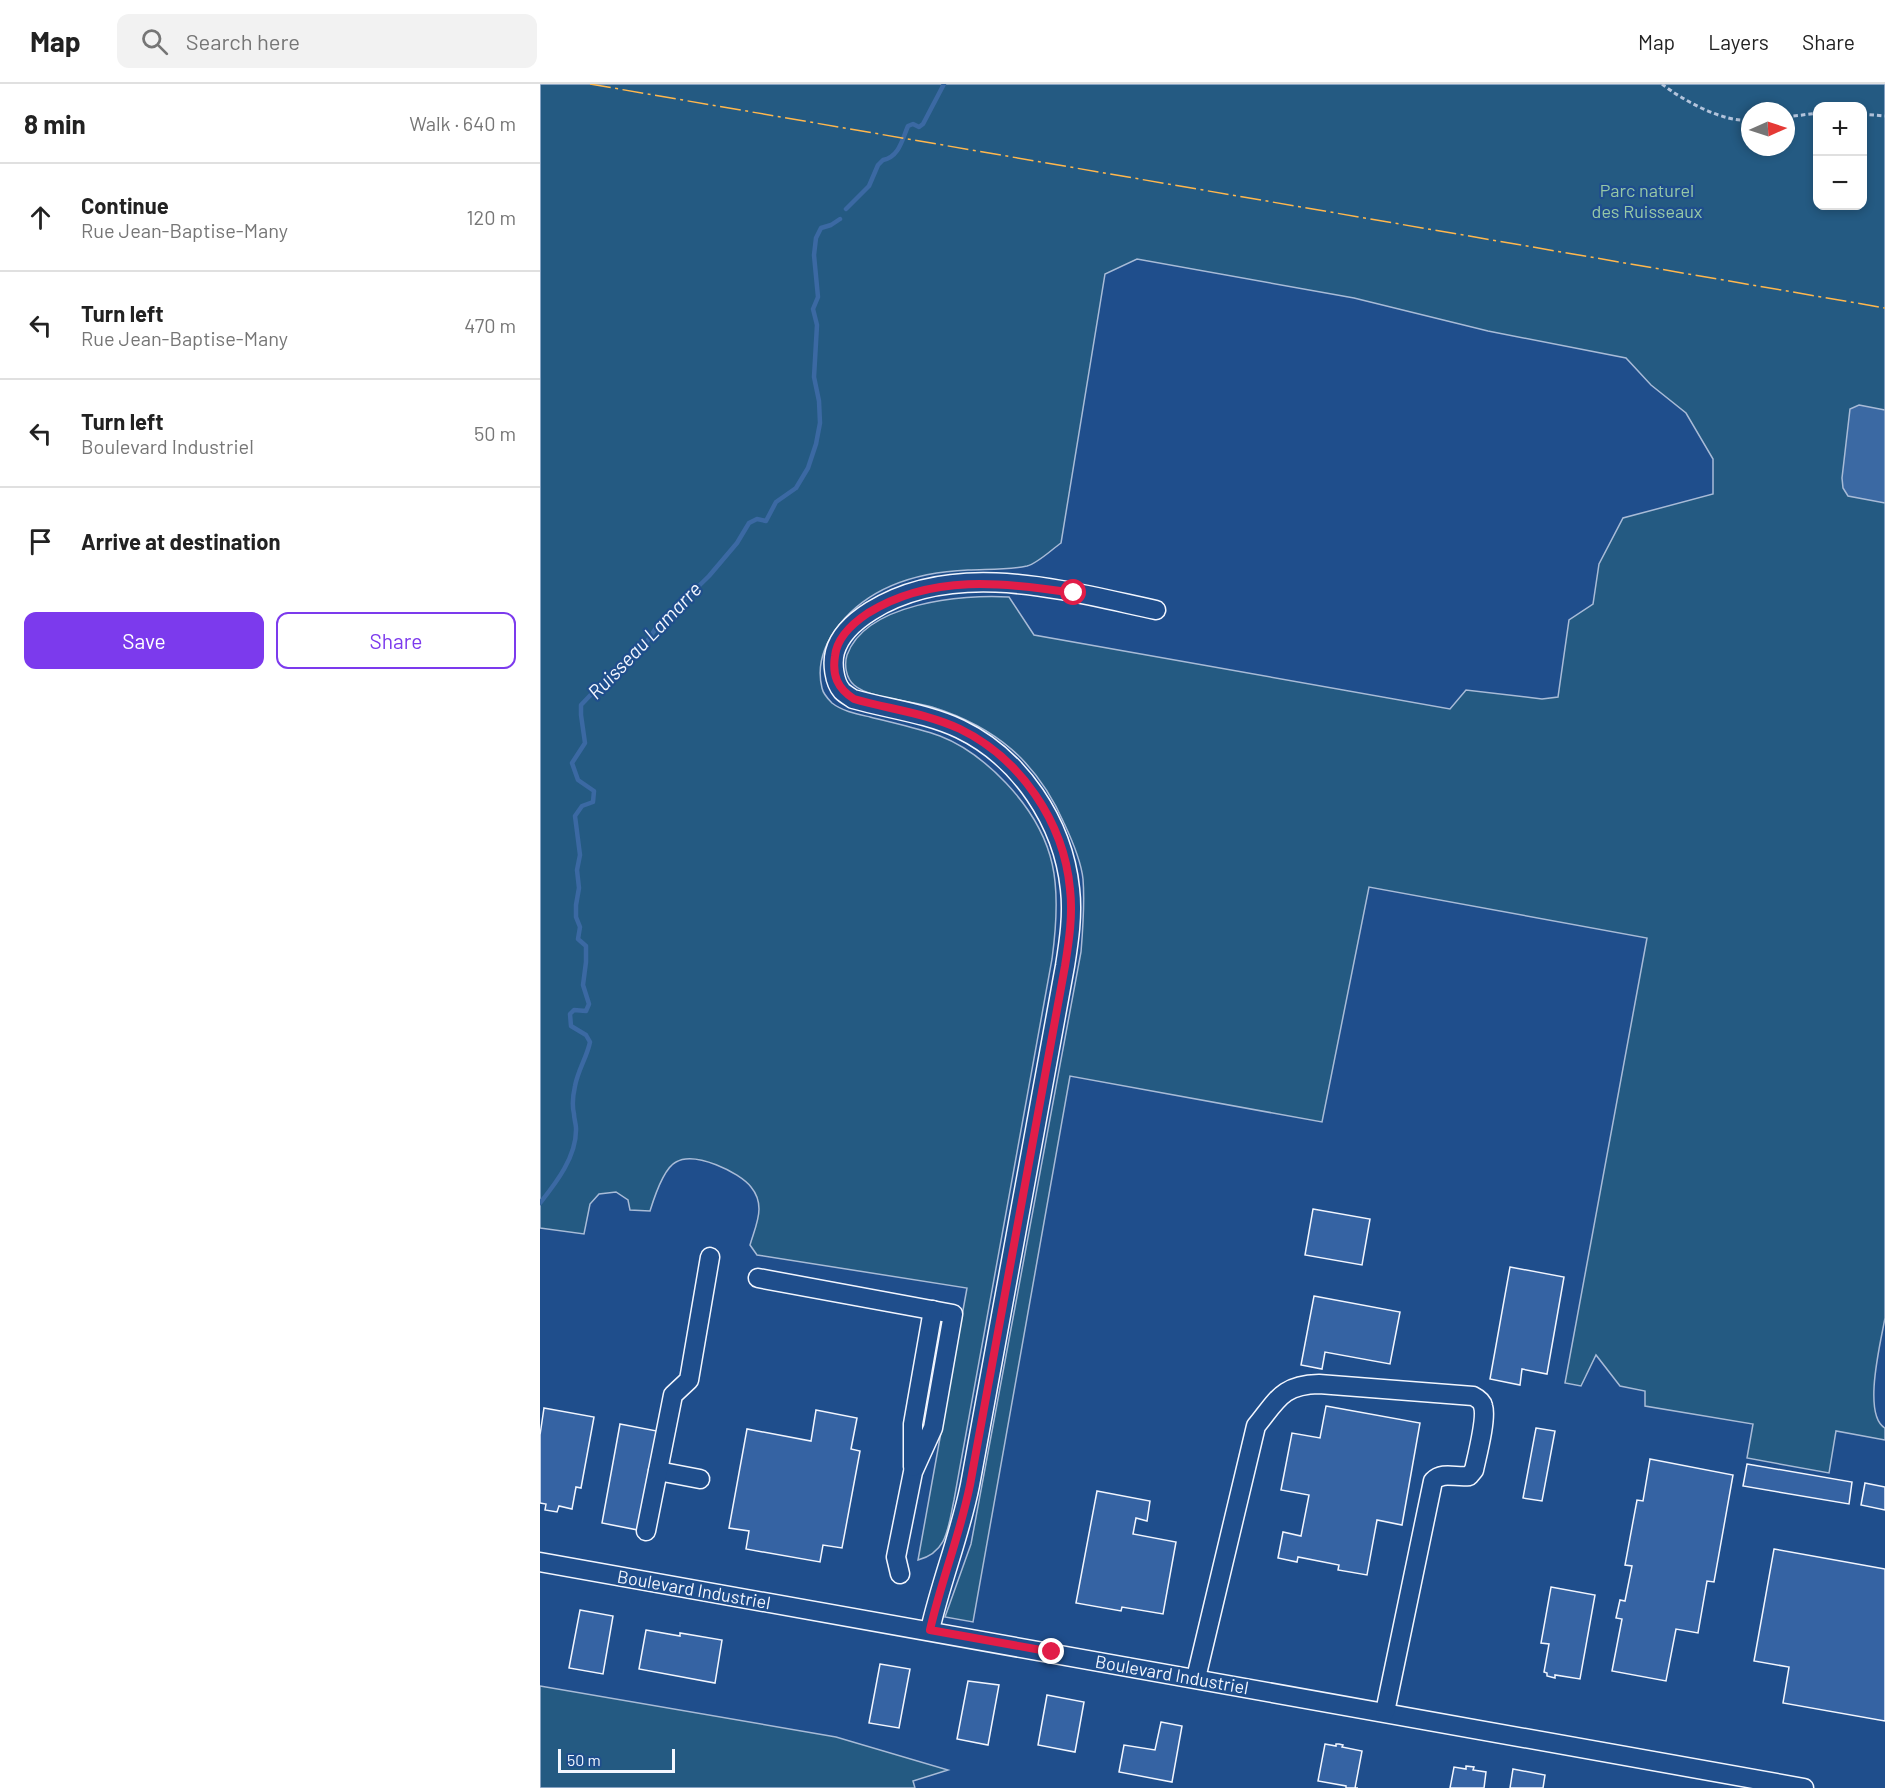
<!DOCTYPE html>
<html lang="en">
<head>
<meta charset="utf-8">
<style>
  :root { --surface:#fff; --page:#f2f2f2; --text:#222; --muted:#767676; --line:#e0e0e0; --accent:#7c3aed }
  body { margin:0; font-family:Barlow,sans-serif; background:var(--page); color:var(--text) }
  .controls { position:absolute; right:18px; top:18px; display:grid; overflow:hidden; border-radius:12px; box-shadow:0 3px 9px #0003 }
  .controls button { width:54px; height:54px; display:grid; place-items:center; padding:0; border:0; border-bottom:2px solid var(--line); background:var(--surface); color:var(--text); font:30px sans-serif }
  .compass { position:absolute; left:1201px; top:18px; width:54px; height:54px; border-radius:50%; background:var(--surface); box-shadow:0 3px 9px #0003; rotate:87deg }
  .scale { position:absolute; left:18px; bottom:15px; width:117px; box-sizing:border-box; padding-left:6px; border:3px solid #f2f6ff; border-top:0; font-size:16px; line-height:21px; white-space:nowrap; color:#f2f6ff; -webkit-text-stroke:4px #1f4e8c; paint-order:stroke }
  .stop { position:absolute; width:18px; height:18px; margin:-14px; border:4px solid #e11d48; border-radius:50%; background:#fff }
  .stop.end { background:#e11d48; border-color:#fff; box-shadow:0 2px 6px #0008 }
  .list { margin:0; padding:0; list-style:none }
  h2 { display:flex; justify-content:space-between; align-items:center; height:78px; margin:0; padding:0 24px; font-size:26px }
  h2 small { font-size:20px; font-weight:400; color:var(--muted) }
  .list li { display:grid; grid-template-columns:39px 1fr auto; gap:18px; align-items:center; box-sizing:border-box; height:108px; padding:0 24px; border-top:2px solid var(--line) }
  .list b { display:block; font-size:22px; white-space:nowrap }
  .list p { margin:0; font-size:20px; white-space:nowrap; color:var(--muted) }
  .list em { font-size:20px; font-style:normal; color:var(--muted) }
  .actions { display:flex; gap:12px; padding:18px 24px }
  .actions a { flex:1; padding:14px 0; border:2px solid var(--accent); border-radius:12px; text-align:center; font-size:21px; color:var(--accent) }
  .actions .main { background:var(--accent); color:#fff }
  .icon { flex:none; width:33px; height:33px; fill:none; stroke:currentColor; stroke-width:2; stroke-linecap:round; stroke-linejoin:round }
  .map { position:relative; flex:none; width:1345px; height:1704px; overflow:hidden }
  header { display:flex; align-items:center; gap:36px; box-sizing:border-box; height:84px; padding:0 30px; background:var(--surface); border-bottom:2px solid var(--line) }
  header strong { font-size:28px }
  nav { display:flex; gap:33px; margin-inline-start:auto; font-size:21px }
  .search { width:420px; height:54px; background:var(--page); display:flex; align-items:center; gap:15px; box-sizing:border-box; padding:0 21px; border-radius:12px; color:var(--muted); font-size:22px }
  main { display:flex }
  aside { flex:1; background:var(--surface) }
  .map>svg:first-child { display:block }
  .green { fill:#245a82; stroke:#a8bbd7; stroke-width:1.5; fill-rule:evenodd }
  .water { fill:#3b69a3; stroke:#a8bbd7; stroke-width:1.5 }
  .lines { fill:none; stroke-linecap:round; stroke-linejoin:round }
  .stream { stroke:#3b69a3; stroke-width:4.5 }
  .building { fill:#3563a3; stroke:#f2f6ff; stroke-width:1.5 }
  .minor-casing { stroke:#f2f6ff; stroke-width:21 }
  .path { stroke:#b3c4dc; stroke-width:3; stroke-dasharray:4.5 3; stroke-linecap:butt }
  .minor { stroke:#1f4e8c; stroke-width:18 }
  .power { stroke:#ffb74d; stroke-width:1.5; stroke-dasharray:21 4.5 3 4.5; stroke-linecap:butt }
  .route { stroke:#e11d48; stroke-width:8 }
  .labels { text-anchor:middle; dominant-baseline:central; stroke-width:4.5; stroke-linejoin:round; paint-order:stroke }
  .park-label { font-size:18px; fill:#97c8a6; stroke:#1f4e8c }
  .street-label { font-size:18px; fill:#f2f6ff; stroke:#1f4e8c }
  .water-label { font-size:20px; font-style:italic; fill:#f2f6ff; stroke:#1f4e8c }
</style>
</head>
<body>
<header>
<strong>Map</strong>
<div class="search"><svg class="icon" aria-label="search" viewBox="0 0 24 24"><circle cx="10" cy="10" r="6"/><path d="M15 15l6 6"/></svg>Search here</div>
<nav><a>Map</a><a>Layers</a><a>Share</a></nav>
</header>
<main>
<aside>
<h2>8 min<small>Walk · 640 m</small></h2>
<ul class="list">
<li><svg class="icon" aria-label="ahead" viewBox="0 0 24 24"><path d="M12 20V5M6 11l6-6 6 6"/></svg><div><b>Continue</b><p>Rue Jean-Baptise-Many</p></div><em>120 m</em></li>
<li><svg class="icon" aria-label="left" viewBox="0 0 24 24"><path d="M17 20v-9H6M10 6l-5 5 5 5"/></svg><div><b>Turn left</b><p>Rue Jean-Baptise-Many</p></div><em>470 m</em></li>
<li><svg class="icon" aria-label="left" viewBox="0 0 24 24"><path d="M17 20v-9H6M10 6l-5 5 5 5"/></svg><div><b>Turn left</b><p>Boulevard Industriel</p></div><em>50 m</em></li>
<li><svg class="icon" aria-label="arrive" viewBox="0 0 24 24"><path d="M6 21V4h12l-3 4 3 4H6"/></svg><div><b>Arrive at destination</b></div></li>
</ul>
<div class="actions"><a class="main">Save</a><a>Share</a></div>
</aside>
<div class="map">
<svg width="1345" height="1704" viewBox="0 0 1345 1704">
  <rect width="100%" height="100%" fill="#1f4e8c"/>
  <g class="green">
    <path d="M0,0H1345V1234C1341,1257 1322,1331 1345,1344V1356L1296,1347L1289,1389L1207,1374L1213,1340L1105,1322V1307L1080,1302L1056,1271L1041,1302L1025,1299L1107,854L829,803L782,1038L530,992L433,1538L405,1533L431,1460L541,868C543,843 545,820 543,795C541,776 532,756 524,739C497,678 456,643 392,623C372,617 328,614 314,601C306,594 304,581 307,571C326,519 422,510 469,513L494,551L910,625L926,606L1002,615L1018,613L1029,536L1053,520L1059,480L1083,434L1173,410V375L1146,329L1111,301L1086,274L948,247L814,214L597,175L565,190L521,459C511,466 498,479 487,482C468,486 447,485 428,486C379,488 331,501 299,541C285,559 276,580 282,604C283,609 288,615 292,619C302,627 317,630 330,633C353,639 377,644 400,652C426,662 447,679 466,699C518,754 522,802 512,875L414,1416C408,1443 408,1468 378,1476L427,1204L217,1171L210,1161C213,1150 219,1137 219,1125C219,1118 216,1109 211,1103C199,1088 155,1067 136,1078C124,1084 114,1114 110,1127L90,1126L88,1116L76,1108L59,1110L50,1120L44,1150L0,1144ZM1278,22H1322V122H1278ZM1210,27H1246V63H1210Z"/>
    <polygon points="0,1602 296,1653 408,1686 373,1697 375,1704 0,1704"/>
  </g>
  <polygon class="water" points="1319,321 1345,326 1345,419 1308,412 1303,404 1302,394 1310,325"/>
  <g class="lines">
    <g class="stream">
      <path d="M306,125L329,102L338,81L343,76C359,73 362,56 368,42L373,40L379,43L383,40L404,0"/>
      <path d="M0,1119C16,1099 37,1072 36,1044C36,1040 34,1035 34,1030C32,1022 33,1011 35,1002C38,986 47,973 50,958L46,951L31,942L30,930L34,926L46,927L49,920L43,901L46,878V862L38,855L40,843L36,833V821L39,804L37,786L40,771L35,732L42,722L53,718L54,707L38,696L32,679L45,659L41,631V621L80,580L104,562L116,544L169,492L197,459L209,439L217,435L226,437L236,418L256,404L268,384L276,360L280,339L279,317L274,293L277,241L273,225L278,213L274,171L276,154L281,144L291,141L300,135"/>
    </g>
  </g>
  <g class="building">
    <polygon points="773,1125 830,1135 822,1181 765,1171"/>
    <polygon points="970,1183 1024,1193 1007,1290 982,1285 980,1301 950,1295"/>
    <polygon points="774,1212 860,1228 850,1280 785,1268 782,1285 761,1281"/>
    <polygon points="786,1322 880,1339 862,1441 837,1436 827,1491 798,1486 799,1481 758,1473 757,1478 738,1474 743,1448 761,1452 769,1411 741,1406 752,1349 780,1354"/>
    <polygon points="4,1324 54,1333 41,1404 36,1403 32,1425 19,1422 17,1428 5,1426 6,1420 0,1419 0,1351"/>
    <polygon points="276,1326 317,1334 311,1365 320,1367 302,1464 283,1461 280,1478 206,1465 209,1447 189,1444 207,1345 271,1357"/>
    <polygon points="80,1340 117,1347 98,1446 62,1439"/>
    <polygon points="996,1344 1015,1347 1002,1417 983,1414"/>
    <polygon points="1110,1375 1193,1391 1174,1498 1167,1497 1158,1549 1136,1545 1126,1597 1072,1587 1082,1535 1076,1534 1080,1516 1085,1517 1092,1482 1085,1481 1097,1416 1103,1417"/>
    <polygon points="1207,1380 1312,1398 1309,1420 1203,1402"/>
    <polygon points="1325,1399 1345,1403 1345,1426 1321,1421"/>
    <polygon points="557,1407 610,1417 607,1437 596,1434 593,1450 636,1458 623,1530 582,1523 581,1527 536,1519"/>
    <polygon points="1234,1465 1345,1485 1345,1637 1243,1619 1249,1583 1214,1577"/>
    <polygon points="1011,1503 1055,1511 1040,1595 1015,1591 1015,1594 1007,1592 1007,1589 1004,1588 1009,1560 1001,1559"/>
    <polygon points="40,1526 73,1532 63,1590 29,1584"/>
    <polygon points="106,1546 140,1552 140,1549 182,1556 175,1599 99,1585"/>
    <polygon points="340,1580 370,1585 359,1644 329,1639"/>
    <polygon points="428,1597 459,1601 448,1661 417,1655"/>
    <polygon points="507,1611 544,1618 535,1668 498,1661"/>
    <polygon points="621,1638 642,1642 632,1698 579,1688 584,1661 615,1666"/>
    <polygon points="785,1660 796,1662 796,1660 799,1660 803,1661 802,1663 822,1667 815,1704 818,1704 806,1704 806,1702 778,1697"/>
    <polygon points="926,1682 934,1683 933,1686 946,1688 944,1704 910,1704 914,1683 926,1685"/>
    <polygon points="973,1685 1005,1691 1003,1704 970,1704"/>
  </g>
  <g class="lines">
    <g class="minor-casing">
      <g id="minor">
        <polyline points="218,1194 413,1230 393,1344 373,1388 356,1473 360,1490"/>
        <polyline points="373,1383 373,1340 393,1226"/>
        <polyline points="118,1387 160,1395"/>
        <polyline points="106,1447 133,1311 149,1296 170,1173"/>
        <polyline points="0,1478 1264,1704"/>
        <path d="M390,1546C401,1497 420,1451 430,1401L525,882C529,857 533,831 530,805C523,738 480,674 420,645C386,629 348,625 313,615C310,613 305,610 302,607C294,598 292,579 295,568C300,550 315,537 331,527C416,474 526,507 616,526"/>
        <path d="M656,1594L716,1342C738,1315 742,1301 779,1300L933,1312C937,1314 942,1317 943,1322C947,1334 937,1372 934,1386L929,1392C916,1394 903,1387 893,1397L845,1628"/>
      </g>
    </g>
    <g class="path">
      <path d="M1122,0C1142,16 1184,39 1210,36"/>
      <polyline points="1322,30 1345,32"/>
      <polyline points="1246,33 1278,29"/>
    </g>
    <use href="#minor" class="minor"/>
    <polyline class="power" points="50,0 1345,224"/>
  </g>
  <g class="lines">
    <path class="route" d="M512,1568L390,1546C401,1497 420,1451 430,1401L525,882C529,857 533,831 530,805C524,738 480,674 420,645C386,629 348,625 314,615C297,604 292,591 295,572C297,553 313,539 328,529C391,490 464,498 534,509"/>
  </g>
  <g class="labels">
    <g class="park-label">
      <text x="1107" y="106">Parc naturel<tspan x="1107" dy="21">des Ruisseaux</tspan></text>
    </g>
    <g class="street-label">
      <text transform="translate(154 1505) rotate(10)">Boulevard Industriel</text>
      <text transform="translate(632 1590) rotate(10)">Boulevard Industriel</text>
    </g>
    <g class="water-label">
      <text transform="translate(104 556) rotate(-46)">Ruisseau Lamarre</text>
    </g>
  </g>
</svg>
<div class="controls">
<button>+</button>
<button>−</button>
</div>
<svg class="compass" viewBox="-18 -18 36 36"><path d="M0-13l5 13h-10z" fill="#e53935"/><path d="M0 13l5-13h-10z" fill="#767676"/></svg>
<div class="scale">50 m</div>
<div class="stop" style="left:534px;top:509px"></div>
<div class="stop end" style="left:512px;top:1568px"></div>
</div>
</main>
</body>
</html>
